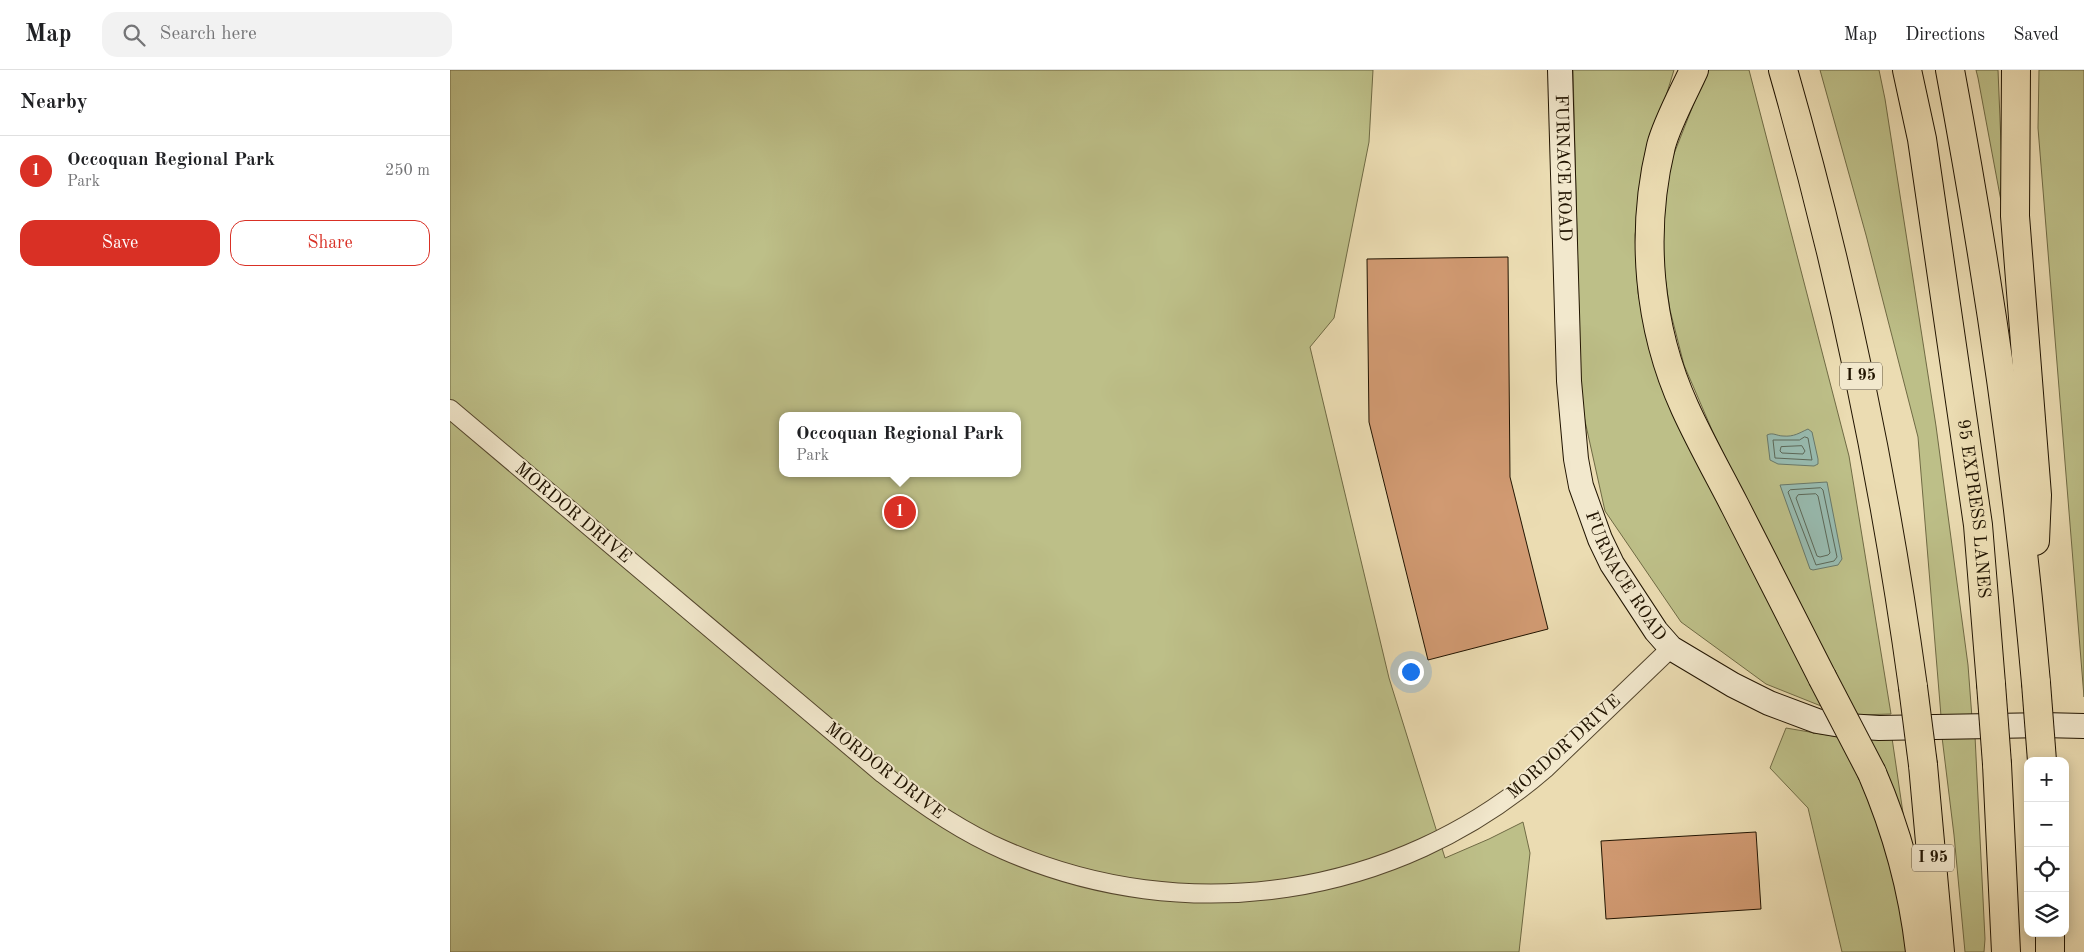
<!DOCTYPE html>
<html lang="en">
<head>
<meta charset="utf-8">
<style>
  :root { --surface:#fff; --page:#f2f2f2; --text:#202124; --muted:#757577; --line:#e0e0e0; --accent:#d93025 }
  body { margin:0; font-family:"Old Standard TT",serif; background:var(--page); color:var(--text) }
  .controls { position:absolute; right:15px; bottom:15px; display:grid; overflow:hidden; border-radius:10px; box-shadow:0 2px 12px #0003 }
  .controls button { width:45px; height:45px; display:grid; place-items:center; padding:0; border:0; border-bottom:1px solid var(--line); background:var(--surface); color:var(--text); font:25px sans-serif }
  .you { position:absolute; left:960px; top:601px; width:18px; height:18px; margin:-12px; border:4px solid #fff; border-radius:50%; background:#1a73e8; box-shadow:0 0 0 8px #1a73e833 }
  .badge { display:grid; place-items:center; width:32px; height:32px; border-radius:50%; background:var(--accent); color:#fff; font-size:16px; font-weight:700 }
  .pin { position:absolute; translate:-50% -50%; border:2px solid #fff; box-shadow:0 1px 5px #0006 }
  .popup { position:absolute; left:329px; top:342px; width:242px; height:65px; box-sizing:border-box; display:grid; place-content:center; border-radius:10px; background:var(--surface); filter:drop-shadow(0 1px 4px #0005); font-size:16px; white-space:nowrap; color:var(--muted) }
  .popup b { font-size:19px; color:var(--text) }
  .popup::after { content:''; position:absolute; left:50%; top:100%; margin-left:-10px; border:10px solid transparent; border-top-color:var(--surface) }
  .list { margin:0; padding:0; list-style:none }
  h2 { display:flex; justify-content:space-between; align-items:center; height:65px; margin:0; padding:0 20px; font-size:21px }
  h2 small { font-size:16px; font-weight:400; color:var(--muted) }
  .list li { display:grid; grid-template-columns:32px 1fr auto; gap:15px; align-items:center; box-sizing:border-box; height:70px; padding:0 20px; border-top:1px solid var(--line) }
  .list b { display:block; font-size:19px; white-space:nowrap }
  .list p { margin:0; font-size:16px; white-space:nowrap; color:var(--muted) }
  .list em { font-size:16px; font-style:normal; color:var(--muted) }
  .actions { display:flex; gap:10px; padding:15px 20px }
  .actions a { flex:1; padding:11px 0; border:1px solid var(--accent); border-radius:15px; text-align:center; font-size:18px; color:var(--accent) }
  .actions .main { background:var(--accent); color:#fff }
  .icon { flex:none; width:28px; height:28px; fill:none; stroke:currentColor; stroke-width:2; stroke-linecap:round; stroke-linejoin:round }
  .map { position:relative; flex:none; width:1634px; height:882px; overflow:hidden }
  header { display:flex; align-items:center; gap:30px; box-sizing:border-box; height:70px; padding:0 25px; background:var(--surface); border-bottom:1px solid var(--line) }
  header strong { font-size:24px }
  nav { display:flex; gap:28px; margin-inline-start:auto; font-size:18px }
  .search { width:350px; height:45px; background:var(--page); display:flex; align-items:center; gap:12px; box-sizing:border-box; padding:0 18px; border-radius:15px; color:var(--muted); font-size:19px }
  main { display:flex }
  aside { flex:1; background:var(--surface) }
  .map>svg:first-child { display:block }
  .green { fill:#bdbf88; stroke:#6f6a44; fill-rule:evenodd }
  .water { fill:#98bbb0; stroke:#68786a }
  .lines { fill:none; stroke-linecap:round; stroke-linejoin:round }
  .shore { stroke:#5c6858; stroke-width:1 }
  .building { fill:#d19a72; stroke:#211401 }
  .street-casing { stroke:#54462d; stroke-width:20 }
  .secondary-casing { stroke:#211401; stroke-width:26 }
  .highway-casing { stroke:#211401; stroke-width:30 }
  .street { stroke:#f2e8cd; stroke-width:18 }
  .secondary { stroke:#f2e8cd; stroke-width:24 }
  .highway { stroke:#ebdcb2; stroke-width:28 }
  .highway-bridge-casing { stroke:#211401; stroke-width:30; stroke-linecap:butt }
  .highway-bridge { stroke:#ebdcb2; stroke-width:28 }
  .labels { text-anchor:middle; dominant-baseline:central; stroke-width:4; stroke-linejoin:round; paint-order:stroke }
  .shield { fill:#f2e8cd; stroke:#60543e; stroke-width:1 }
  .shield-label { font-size:16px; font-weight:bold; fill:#211401 }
  .street-label { font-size:18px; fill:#211401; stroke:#f2e8cd }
</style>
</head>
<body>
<header>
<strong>Map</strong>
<div class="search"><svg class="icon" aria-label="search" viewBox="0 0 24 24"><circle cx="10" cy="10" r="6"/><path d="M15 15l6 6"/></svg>Search here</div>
<nav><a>Map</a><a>Directions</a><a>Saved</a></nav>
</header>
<main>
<aside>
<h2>Nearby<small></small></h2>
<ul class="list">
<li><span class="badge">1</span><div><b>Occoquan Regional Park</b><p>Park</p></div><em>250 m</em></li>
</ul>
<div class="actions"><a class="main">Save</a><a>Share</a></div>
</aside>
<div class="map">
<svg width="1634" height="882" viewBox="0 0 1634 882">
  <rect width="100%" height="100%" fill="#ebdcb2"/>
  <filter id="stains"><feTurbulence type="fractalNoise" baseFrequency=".004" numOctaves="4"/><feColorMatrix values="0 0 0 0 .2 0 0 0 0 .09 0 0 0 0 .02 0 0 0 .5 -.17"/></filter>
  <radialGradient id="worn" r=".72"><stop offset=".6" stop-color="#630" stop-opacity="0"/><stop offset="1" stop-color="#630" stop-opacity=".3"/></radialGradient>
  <g class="green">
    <path d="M0,0H923L919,72L884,248L860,277L939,608L995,788L1039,769L1073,752L1080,783L1069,882H0ZM332,346H568V403H332Z"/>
    <polygon points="1123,0 1224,0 1195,94 1185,165 1188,223 1209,311 1371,636 1316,614 1231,552 1155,441 1131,333"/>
    <polygon points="1257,0 1299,0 1399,386 1441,644 1408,645 1342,524 1262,360 1234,295 1220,240 1211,181 1218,99"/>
    <polygon points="1370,0 1429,0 1435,29 1486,356 1518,595 1522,648 1491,646 1468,367 1416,165"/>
    <polygon points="1526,0 1548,0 1554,147 1528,8"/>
    <polygon points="1589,0 1634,0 1634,627 1588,58"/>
    <polygon points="1336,658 1389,667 1417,718 1444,799 1457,882 1392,882 1358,738 1320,698"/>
    <polygon points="1525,666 1535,869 1534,882 1515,882 1504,765 1492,667"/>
    <polygon points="1442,668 1454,750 1418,670"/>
  </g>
  <g class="water">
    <path d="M1358,359L1362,362L1368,389V394L1364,396L1328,394L1320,390L1317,365C1323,362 1327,366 1333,366C1344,367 1349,363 1358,359Z"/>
    <polygon points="1377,412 1392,489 1388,495 1363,500 1360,499 1330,415"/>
  </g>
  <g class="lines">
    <g class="shore">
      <polygon points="1355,367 1358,368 1362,390 1325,388 1323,370 1349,370"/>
      <polygon points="1352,376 1355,381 1353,384 1332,383 1330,381 1331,377"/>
      <polygon points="1371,418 1373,420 1387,487 1384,491 1366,495 1338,422 1340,420"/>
      <polygon points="1366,424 1368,426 1380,483 1378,485 1370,487 1367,486 1346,428 1348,425"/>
    </g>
  </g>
  <g class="building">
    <polygon points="1058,187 1060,407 1098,559 978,590 919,352 917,189"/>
    <polygon points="1306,762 1311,839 1156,849 1151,771"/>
  </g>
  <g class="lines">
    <g class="street-casing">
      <path id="street" d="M0,339L433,704C471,734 510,761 554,780C736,860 946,828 1095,699L1221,578"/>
    </g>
    <g class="secondary-casing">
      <g id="secondary">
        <path id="s1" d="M1110,0L1119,311L1126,389L1131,416L1150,469L1162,494L1206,561L1221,578L1283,615L1319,633L1367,651L1397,656L1429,658L1592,655L1634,656"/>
      </g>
    </g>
    <g class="highway-casing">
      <g id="highway">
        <path d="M1244,0C1234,22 1217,53 1211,76C1190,163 1198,257 1235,338C1250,371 1268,403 1285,436C1314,493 1343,550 1372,607"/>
        <path d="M1333,0C1392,205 1434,406 1463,617"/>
        <path id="s2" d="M1457,0L1472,69L1528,455L1541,614"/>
        <path d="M1500,0C1538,203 1568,408 1586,613"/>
        <polyline points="1566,0 1565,146 1587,425 1585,471"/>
        <polyline points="1547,694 1556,882"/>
        <polyline points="1473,695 1490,882"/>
        <path d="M1422,703C1447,761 1463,819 1470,882"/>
        <polyline points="1600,863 1600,882"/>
      </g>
    </g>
    <use href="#street" class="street"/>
    <use href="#secondary" class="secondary"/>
    <use href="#highway" class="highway"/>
    <g class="highway-bridge-casing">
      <g id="highway-bridge">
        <polyline points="1372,607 1422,703"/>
        <polyline points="1586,613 1592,691"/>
        <polyline points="1541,614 1547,694"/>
        <polyline points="1463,617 1473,695"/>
      </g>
    </g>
    <use href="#highway-bridge" class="highway-bridge"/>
  </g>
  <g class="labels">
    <g class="shield">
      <rect x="1390" y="292.5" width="42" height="27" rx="4"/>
      <rect x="1462" y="774.5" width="42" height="27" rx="4"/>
    </g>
    <g class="shield-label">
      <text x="1411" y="306">I 95</text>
      <text x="1483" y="788">I 95</text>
    </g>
    <g class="street-label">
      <text stroke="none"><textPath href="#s1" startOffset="98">FURNACE ROAD</textPath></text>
      <text stroke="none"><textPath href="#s2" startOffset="444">95 EXPRESS LANES</textPath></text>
      <text transform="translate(123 443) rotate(40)">MORDOR DRIVE</text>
      <text stroke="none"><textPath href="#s1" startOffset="518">FURNACE ROAD</textPath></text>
      <text transform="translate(1114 677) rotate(-42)">MORDOR DRIVE</text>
      <text transform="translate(435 701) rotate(38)">MORDOR DRIVE</text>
    </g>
  </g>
  <rect width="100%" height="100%" filter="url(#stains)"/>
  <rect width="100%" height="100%" fill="url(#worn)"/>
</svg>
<div class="controls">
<button>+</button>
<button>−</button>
<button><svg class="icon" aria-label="locate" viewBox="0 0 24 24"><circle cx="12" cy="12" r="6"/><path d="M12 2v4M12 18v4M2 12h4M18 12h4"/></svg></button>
<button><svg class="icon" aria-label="layers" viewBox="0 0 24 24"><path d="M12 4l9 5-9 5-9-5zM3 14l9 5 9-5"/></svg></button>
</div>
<div class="you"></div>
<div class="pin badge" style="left:450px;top:442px">1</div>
<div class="popup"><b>Occoquan Regional Park</b>Park</div>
</div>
</main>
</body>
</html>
